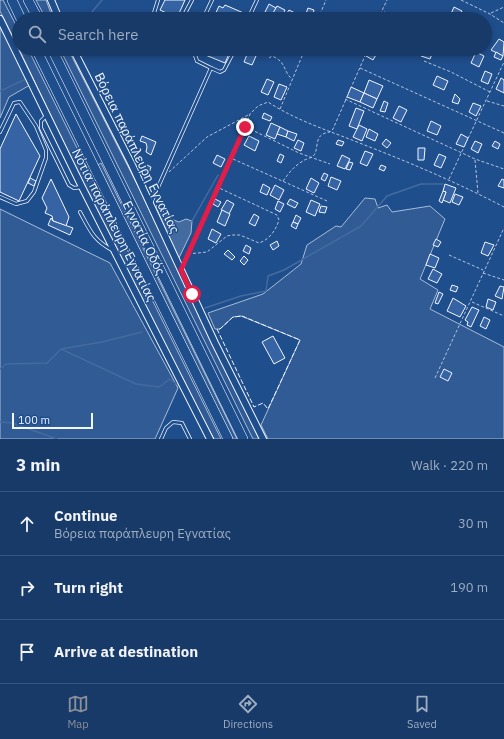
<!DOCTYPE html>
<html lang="en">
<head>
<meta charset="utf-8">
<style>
  :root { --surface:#173a69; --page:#244571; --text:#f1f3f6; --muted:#9eadc0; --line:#36547d; --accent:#8c9099 }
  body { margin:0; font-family:"IBM Plex Sans",sans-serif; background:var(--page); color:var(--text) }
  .scale { position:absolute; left:12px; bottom:10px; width:81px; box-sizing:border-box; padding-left:4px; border:2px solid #f2f6ff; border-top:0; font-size:11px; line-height:14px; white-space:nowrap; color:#f2f6ff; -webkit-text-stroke:3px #1f4e8c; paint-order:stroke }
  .stop { position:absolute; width:12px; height:12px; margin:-9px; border:3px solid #e11d48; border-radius:50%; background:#fff }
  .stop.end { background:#e11d48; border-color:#fff; box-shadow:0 1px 4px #0008 }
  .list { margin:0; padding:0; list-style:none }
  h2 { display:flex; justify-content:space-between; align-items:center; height:52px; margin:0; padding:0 16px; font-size:17px }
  h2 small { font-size:13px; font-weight:400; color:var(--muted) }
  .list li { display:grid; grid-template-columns:26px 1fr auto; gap:12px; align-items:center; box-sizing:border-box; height:64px; padding:0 16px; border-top:1px solid var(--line) }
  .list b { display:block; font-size:15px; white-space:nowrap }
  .list p { margin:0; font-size:13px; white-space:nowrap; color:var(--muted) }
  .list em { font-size:13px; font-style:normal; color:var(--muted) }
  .icon { flex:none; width:22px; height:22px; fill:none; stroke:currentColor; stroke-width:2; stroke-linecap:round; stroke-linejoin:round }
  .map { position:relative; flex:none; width:504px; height:439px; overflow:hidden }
  .search { position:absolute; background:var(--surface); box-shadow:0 2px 6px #0003; left:12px; right:12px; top:12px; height:44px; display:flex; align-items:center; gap:10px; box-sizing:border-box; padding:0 14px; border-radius:22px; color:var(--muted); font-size:15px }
  .sheet { height:244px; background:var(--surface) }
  nav { display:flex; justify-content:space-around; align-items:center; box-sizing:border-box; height:56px; border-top:1px solid var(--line); background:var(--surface); font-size:11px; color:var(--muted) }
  nav a { display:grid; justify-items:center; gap:2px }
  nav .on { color:var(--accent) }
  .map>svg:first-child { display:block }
  .built { fill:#305b95; stroke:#a8bbd7 }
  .water { fill:#446ba0; stroke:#a8bbd7 }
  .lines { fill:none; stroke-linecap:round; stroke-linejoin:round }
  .stream { stroke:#446ba0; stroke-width:1.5 }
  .building { fill:#3563a3; stroke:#f2f6ff }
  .service-casing { stroke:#f2f6ff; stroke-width:4 }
  .tertiary-casing { stroke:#f2f6ff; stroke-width:8 }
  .motorway-casing { stroke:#f2f6ff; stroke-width:10 }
  .path { stroke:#b3c4dc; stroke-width:1; stroke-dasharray:3 2; stroke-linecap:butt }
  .service { stroke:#1f4e8c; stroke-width:2.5 }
  .tertiary { stroke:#1f4e8c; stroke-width:6 }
  .motorway { stroke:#1f4e8c; stroke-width:9 }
  .fence { stroke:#f2f6ff; stroke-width:1; stroke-dasharray:5 2; stroke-linecap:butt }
  .route { stroke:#e11d48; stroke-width:5 }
  .labels { text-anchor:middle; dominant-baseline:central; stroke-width:3; stroke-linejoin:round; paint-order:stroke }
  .street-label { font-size:13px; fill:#f2f6ff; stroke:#1f4e8c }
</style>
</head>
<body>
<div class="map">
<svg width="504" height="439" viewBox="0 0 504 439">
  <rect width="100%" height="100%" fill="#1f4e8c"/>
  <g class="built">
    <polygon points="0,0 3,0 19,31 19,49 0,11"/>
    <polygon points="36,0 46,0 53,19 46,19"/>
    <polygon points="0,27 30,85 9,97 0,118"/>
    <polygon points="19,49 28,49 221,439 214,439 171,358 84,185"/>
    <polygon points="60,49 68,49 140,190 259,439 253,439"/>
    <polygon points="101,163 237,439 233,439 98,165"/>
    <polygon points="365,198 375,199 378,208 387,205 392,212 430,206 445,219 420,279 438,290 430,309 504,347 504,439 268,439 261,425 300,340 241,316 233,317 220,329 215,329 208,313 263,294 301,264 307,245 336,226 341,227"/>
    <polygon points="0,209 110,263 178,388 155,439 0,439"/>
  </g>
  <polygon class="water" points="157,205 171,219 179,222 186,219 192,221 191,233 178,260 156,207"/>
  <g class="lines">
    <g class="stream">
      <polyline points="86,19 102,0"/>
      <polyline points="0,91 26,79"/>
      <polyline points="192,221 218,175"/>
      <polyline points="205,308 241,296 266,291 268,276 284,270 361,226 387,196 421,184 443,184"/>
      <polyline points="61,349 136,384 159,387 170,379 179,386"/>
      <polyline points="0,369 6,364 47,363 61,349 102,342 142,332"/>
      <polyline points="0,422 12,423 57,439"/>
    </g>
  </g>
  <g class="building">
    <polygon points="165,0 185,0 177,18 160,10"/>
    <polygon points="269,4 276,8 272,16 265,12"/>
    <polygon points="225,5 246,14 244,19 213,19 219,6 223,8"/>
    <polygon points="277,6 285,10 282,17 273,13"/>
    <polygon points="454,7 462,11 458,19 450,16"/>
    <polygon points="308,8 314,10 312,18 305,16"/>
    <polygon points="289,10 295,13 293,16 287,13"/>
    <polygon points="384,12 399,19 381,19"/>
    <polygon points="499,39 504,42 503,56 491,50"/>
    <polygon points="201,49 231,49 225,63 203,54 205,51"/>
    <polygon points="370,49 377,53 373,60 366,56"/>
    <polygon points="424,49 434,49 430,59 421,56"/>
    <polygon points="248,52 256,56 252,65 244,62"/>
    <polygon points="476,52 484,56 479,67 471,63"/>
    <polygon points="496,52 503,56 501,60 494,57"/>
    <polygon points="485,71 492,74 488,84 481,81"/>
    <polygon points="437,76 448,81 444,90 433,85"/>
    <polygon points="501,78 504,80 504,93 496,89"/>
    <polygon points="267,79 274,82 268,95 261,92"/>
    <polygon points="369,80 383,86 377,99 364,93"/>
    <polygon points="279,84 287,87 281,100 274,97"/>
    <polygon points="351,87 364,93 360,102 347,97"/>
    <polygon points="364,93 377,99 373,108 360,102"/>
    <polygon points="455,94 460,99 458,104 452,102"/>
    <polygon points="384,101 388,103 385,112 380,111"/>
    <polygon points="473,103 481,106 476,116 469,112"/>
    <polygon points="399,106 407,110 401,122 393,118"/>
    <polygon points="356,108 364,111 357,129 349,126"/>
    <polygon points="264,113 272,117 270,121 262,118"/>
    <polygon points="16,114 40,156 19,201 0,192 0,149"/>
    <polygon points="431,121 441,126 437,135 427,131"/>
    <polygon points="271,123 280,127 275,139 266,135"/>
    <polygon points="359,125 367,129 362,141 353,137"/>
    <polygon points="280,127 288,131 286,137 277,134"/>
    <polygon points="369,129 378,134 375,141 366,137"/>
    <polygon points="288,131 297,134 294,141 286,137"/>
    <polygon points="461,134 468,138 464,147 456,144"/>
    <polygon points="142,136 156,142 151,155 146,152 147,147 146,143 140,141"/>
    <polygon points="249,136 259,141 255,151 244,145"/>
    <polygon points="386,139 391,143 387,148 382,144"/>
    <polygon points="298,140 304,143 301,151 294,148"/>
    <polygon points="338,140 344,142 342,146 336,144"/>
    <polygon points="475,141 482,144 478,153 471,149"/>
    <polygon points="495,141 500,144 498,149 492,146"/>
    <polygon points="418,148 425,148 424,160 418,160"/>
    <polygon points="365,151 373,154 367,166 360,163"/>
    <polygon points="280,154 284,156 281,163 277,161"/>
    <polygon points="439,154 446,157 441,168 434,165"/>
    <polygon points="217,155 225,159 221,167 213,163"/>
    <polygon points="342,155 350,159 345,169 337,166"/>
    <polygon points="349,162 353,163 350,170 346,169"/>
    <polygon points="147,165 151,167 149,173 144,171"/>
    <polygon points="381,165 386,167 384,171 379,169"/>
    <polygon points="324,173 328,175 325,181 321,179"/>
    <polygon points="331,177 341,181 337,190 328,186"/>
    <polygon points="30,178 36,181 34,186 28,183"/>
    <polygon points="311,178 319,183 314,193 306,189"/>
    <polygon points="51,179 69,217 66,226 53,221 52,216 45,213 47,208 42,198"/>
    <polygon points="502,179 504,180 504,188 498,186"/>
    <polygon points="263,184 270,188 267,195 260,192"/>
    <polygon points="445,184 456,188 450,203 443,200 446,192 443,191"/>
    <polygon points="275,185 284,190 279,200 270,195"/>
    <polygon points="443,191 446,192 442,203 439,201"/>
    <polygon points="455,194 463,197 459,205 452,202"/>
    <polygon points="215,199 221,202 218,207 213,204"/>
    <polygon points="290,199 298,203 295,208 287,204"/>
    <polygon points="227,200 234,204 229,214 221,210"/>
    <polygon points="311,200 320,204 315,216 306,212"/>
    <polygon points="278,201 284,204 280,212 275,209"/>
    <polygon points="321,206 327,207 325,213 319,212"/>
    <polygon points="222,210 230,214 225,226 217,222"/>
    <polygon points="254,214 259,217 255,226 249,223"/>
    <polygon points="296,215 301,218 298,224 293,222"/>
    <polygon points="51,218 53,221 73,228 70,235 48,225"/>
    <polygon points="293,222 298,224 296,229 291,226"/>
    <polygon points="212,229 221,234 216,243 208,239"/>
    <polygon points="436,239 441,242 438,247 433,245"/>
    <polygon points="277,241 279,246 273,250 270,245"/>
    <polygon points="485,242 494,245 488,256 481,253"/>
    <polygon points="246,245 251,248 249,254 243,251"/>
    <polygon points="228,250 235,257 232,260 224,254"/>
    <polygon points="430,254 439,258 435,268 426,265"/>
    <polygon points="244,256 248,260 244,265 240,261"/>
    <polygon points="433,269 442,274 437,283 428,279"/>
    <polygon points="452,285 458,287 456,292 450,290"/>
    <polygon points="500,286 504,287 502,299 495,296"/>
    <polygon points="439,292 443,294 438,304 435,303"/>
    <polygon points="453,298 466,306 460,317 447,311"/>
    <polygon points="488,299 496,302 493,310 486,307"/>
    <polygon points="472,307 479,310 471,327 467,325 468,322 465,320"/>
    <polygon points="484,317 490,320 486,329 480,326"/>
    <polygon points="273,336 285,358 274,364 262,342"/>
    <polygon points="444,369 452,373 448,381 440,377"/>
  </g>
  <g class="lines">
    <g class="service-casing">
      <g id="service">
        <polyline points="158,0 154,13 162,19"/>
        <polyline points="182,19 192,0"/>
        <polyline points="203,19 212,0"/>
        <polyline points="248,19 257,0"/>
        <polyline points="211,68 220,72 224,70 235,49"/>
        <polyline points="47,115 41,121 41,128 69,185 74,188 82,187"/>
        <polyline points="0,132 14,103 20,102 36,126 46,150 46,158 34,192 27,201 16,204 0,197"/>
        <polyline points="151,203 211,68 197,61 193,49"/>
        <path d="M80,212C90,230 93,240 112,250"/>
        <polyline points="161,439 166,428 173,422 182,423 190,439"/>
      </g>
    </g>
    <g class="tertiary-casing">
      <g id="tertiary">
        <polyline points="51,0 59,19"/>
        <polyline points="0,19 82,187 210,439"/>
        <polyline points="73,49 132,165 215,343 263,439"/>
      </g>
    </g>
    <g class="motorway-casing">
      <g id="motorway">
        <polyline points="12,0 21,19"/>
        <polyline points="28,0 38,19"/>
        <polyline points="36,49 228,439"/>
        <polyline points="52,49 243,439"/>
      </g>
    </g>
    <g class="path">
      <polyline points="461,0 490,14 504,23"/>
      <polyline points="491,13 504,7"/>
      <polyline points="318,19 326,0"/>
      <polyline points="378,19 387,0"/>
      <path d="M269,58L272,56C287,62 283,72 292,79"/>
      <polyline points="424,61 451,72 490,92"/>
      <polyline points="360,68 504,133"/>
      <polyline points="345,99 475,159 504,169"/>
      <polyline points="487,101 504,106"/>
      <polyline points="280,109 305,49"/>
      <polyline points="246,127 299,153 330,164"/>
      <polyline points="233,159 327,201"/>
      <polyline points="475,160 478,193"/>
      <polyline points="169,172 207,137 250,114"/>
      <polyline points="449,179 504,62"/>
      <path d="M283,181C289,173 294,166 303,161C305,159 309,159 312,157C321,151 311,134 330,132L333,129L368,49"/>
      <path d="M188,254L207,252L227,236L232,235H240L259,243C269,240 276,230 279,220L277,215L217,187"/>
      <polyline points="449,255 483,270"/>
      <path d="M184,262L232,158L250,114L258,106L268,102C297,121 330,131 362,144C411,163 458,183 504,207"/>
      <polyline points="483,273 504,280"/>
      <polyline points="472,302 504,316"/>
      <polyline points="435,378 504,228"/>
    </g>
    <use href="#service" class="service"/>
    <use href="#tertiary" class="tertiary"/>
    <use href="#motorway" class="motorway"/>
    <polygon class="fence" points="242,316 300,340 268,409 263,403 254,407 217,329 220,329 233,317"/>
  </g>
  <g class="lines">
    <polyline class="route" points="192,294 181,270 245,127"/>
  </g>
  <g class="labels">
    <g class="street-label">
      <text transform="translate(137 153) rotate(64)">Βόρεια παράπλευρη Εγνατίας</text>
      <text transform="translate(114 225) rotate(63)">Νότια παράπλευρη Εγνατίας</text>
      <text transform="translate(144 238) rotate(64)">Εγνατία Οδός</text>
    </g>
  </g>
</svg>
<div class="scale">100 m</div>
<div class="stop" style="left:192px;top:294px"></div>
<div class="stop end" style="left:245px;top:127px"></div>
<div class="search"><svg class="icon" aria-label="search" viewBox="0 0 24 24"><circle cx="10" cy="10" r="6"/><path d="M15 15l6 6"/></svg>Search here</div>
</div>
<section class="sheet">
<h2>3 min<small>Walk · 220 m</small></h2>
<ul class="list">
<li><svg class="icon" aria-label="ahead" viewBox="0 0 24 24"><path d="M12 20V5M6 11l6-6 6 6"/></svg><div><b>Continue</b><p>Βόρεια παράπλευρη Εγνατίας</p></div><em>30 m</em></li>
<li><svg class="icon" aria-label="right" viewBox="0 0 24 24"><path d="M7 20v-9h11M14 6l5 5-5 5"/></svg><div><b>Turn right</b></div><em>190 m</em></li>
<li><svg class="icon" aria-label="arrive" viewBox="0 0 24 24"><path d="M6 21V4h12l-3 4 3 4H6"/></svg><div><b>Arrive at destination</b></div></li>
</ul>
</section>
<nav>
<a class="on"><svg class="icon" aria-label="map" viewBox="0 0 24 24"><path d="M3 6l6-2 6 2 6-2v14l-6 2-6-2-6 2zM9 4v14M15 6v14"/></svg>Map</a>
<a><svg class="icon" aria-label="directions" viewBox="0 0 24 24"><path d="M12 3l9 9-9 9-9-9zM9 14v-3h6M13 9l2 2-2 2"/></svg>Directions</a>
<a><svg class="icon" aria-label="saved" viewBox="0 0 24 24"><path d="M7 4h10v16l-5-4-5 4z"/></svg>Saved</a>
</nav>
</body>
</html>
